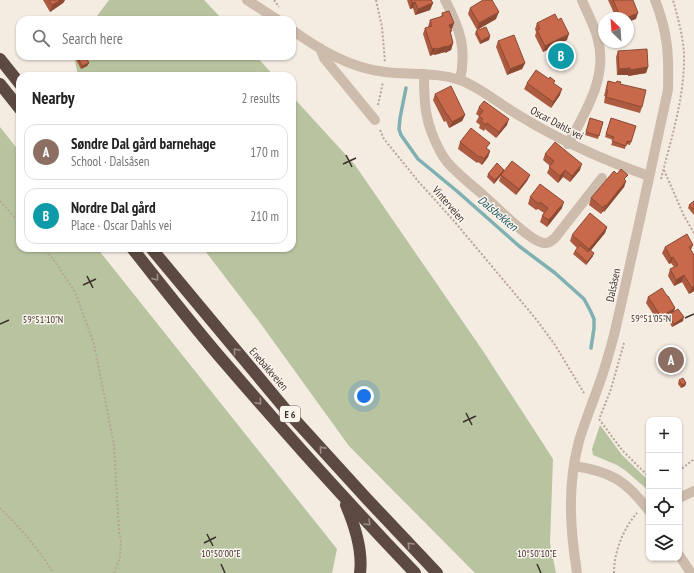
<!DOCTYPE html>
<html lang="en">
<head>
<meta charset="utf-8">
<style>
  :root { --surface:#fff; --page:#f6f6f6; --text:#222; --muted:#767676; --line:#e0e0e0; --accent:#2563eb }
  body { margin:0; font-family:"PT Sans Narrow",sans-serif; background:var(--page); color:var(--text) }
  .controls { position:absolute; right:12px; bottom:12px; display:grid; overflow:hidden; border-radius:8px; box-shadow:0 1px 3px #0004 }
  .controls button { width:36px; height:36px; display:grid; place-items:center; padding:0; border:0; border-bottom:1px solid var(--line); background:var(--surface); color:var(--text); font:20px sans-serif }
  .compass { position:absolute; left:598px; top:12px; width:36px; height:36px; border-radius:50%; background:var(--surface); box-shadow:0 1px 3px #0004; rotate:335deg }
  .you { position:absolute; left:364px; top:396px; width:14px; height:14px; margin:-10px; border:3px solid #fff; border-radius:50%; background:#1a73e8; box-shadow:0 0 0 6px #1a73e833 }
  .badge { display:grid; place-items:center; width:26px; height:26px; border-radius:50%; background:var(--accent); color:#fff; font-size:13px; font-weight:700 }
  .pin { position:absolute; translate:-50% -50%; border:2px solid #fff; box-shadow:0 1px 4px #0006 }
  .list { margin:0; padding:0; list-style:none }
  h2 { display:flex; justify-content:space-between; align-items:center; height:52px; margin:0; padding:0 16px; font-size:17px }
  h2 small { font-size:13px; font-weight:400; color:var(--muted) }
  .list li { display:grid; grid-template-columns:26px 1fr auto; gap:12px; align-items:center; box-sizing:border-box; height:56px; margin:0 8px 8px; padding:0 8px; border:1px solid var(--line); border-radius:12px }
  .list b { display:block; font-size:15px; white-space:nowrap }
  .list p { margin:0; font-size:13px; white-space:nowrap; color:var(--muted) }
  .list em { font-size:13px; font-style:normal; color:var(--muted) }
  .icon { flex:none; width:22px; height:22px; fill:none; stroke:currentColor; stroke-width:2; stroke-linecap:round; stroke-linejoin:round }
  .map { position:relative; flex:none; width:694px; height:573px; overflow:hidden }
  .search { position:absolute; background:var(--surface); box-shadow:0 1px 3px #0004; left:16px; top:16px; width:280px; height:44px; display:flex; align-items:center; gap:10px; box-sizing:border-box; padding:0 14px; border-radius:12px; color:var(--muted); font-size:15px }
  .panel { position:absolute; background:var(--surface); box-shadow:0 1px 3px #0004; left:16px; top:72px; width:280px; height:180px; border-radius:12px }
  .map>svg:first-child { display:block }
  .green { fill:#b8c4a0 }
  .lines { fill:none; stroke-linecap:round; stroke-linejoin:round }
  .stream { stroke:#7fb0b2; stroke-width:3.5 }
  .path { stroke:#b9a596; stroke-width:2; stroke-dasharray:2 2; stroke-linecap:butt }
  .minor { stroke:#cdbbac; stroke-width:10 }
  .highway { stroke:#5c4a42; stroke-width:12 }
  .wall { fill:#ac5a40 }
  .shaded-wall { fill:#8c4a34 }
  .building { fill:#c8694b; stroke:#8c4a34 }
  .oneway { stroke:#9c8e87 }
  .ticks { fill:none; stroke:#3b302b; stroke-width:1.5 }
  .labels { text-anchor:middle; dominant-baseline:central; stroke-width:3; stroke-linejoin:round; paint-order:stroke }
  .shield { fill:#fbf5ee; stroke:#756b66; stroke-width:1 }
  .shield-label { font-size:10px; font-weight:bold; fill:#3b302b }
  .street-label { font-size:11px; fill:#3b302b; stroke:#fbf5ee }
  .water-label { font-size:12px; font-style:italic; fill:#1f5a5e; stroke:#fbf5ee }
  .ticks-label { font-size:10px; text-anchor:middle; fill:#3b302b; stroke:#fbf5ee; stroke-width:3; stroke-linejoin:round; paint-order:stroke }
</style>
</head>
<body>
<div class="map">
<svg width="694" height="573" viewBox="0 0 694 573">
  <rect width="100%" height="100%" fill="#f4ebe1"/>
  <g class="green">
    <polygon points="109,0 204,0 223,20 94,20"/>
    <polygon points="74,56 256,56 274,76 78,76"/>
    <polygon points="292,96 355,165 483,351 553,459 550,543 556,573 475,573 349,446 258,320 206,252 200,248 292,248"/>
    <polygon points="0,127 20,152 20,248 97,248 337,549 332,573 0,573"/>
    <polygon points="600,425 622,455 649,481 649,491 626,471 617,465 593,455 592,449"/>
  </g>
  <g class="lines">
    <polyline class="stream" points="406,88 400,118 399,129 401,135 418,159 429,168 458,192 519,246 555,273 584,299 590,310 594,319 594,328 591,348"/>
    <g class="path">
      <polyline points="274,0 279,7"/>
      <polyline points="376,0 382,27 385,62"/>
      <polyline points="378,105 383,82"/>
      <polyline points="380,130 384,139 418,181 454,221 536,319 555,345 584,393"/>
      <polyline points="664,170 684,216 694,233"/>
      <path d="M661,179C671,139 685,97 684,54C683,36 678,18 673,0"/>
      <polyline points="0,201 20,223"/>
      <polyline points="43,248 53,259 75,292 94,344 114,445 119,531 121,540 120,558 114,573"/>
      <polyline points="600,417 611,389 624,343"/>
      <polyline points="599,419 622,450 649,477"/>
      <polyline points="679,471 694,459"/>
      <polyline points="0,508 27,536 45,560 53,573"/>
      <path d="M614,573C614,552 623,529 637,513"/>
    </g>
    <g class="minor">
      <polyline points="247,0 278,20"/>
      <path d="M445,0C460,29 467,48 460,80"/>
      <path d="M292,30C320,50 350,68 385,72C410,75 436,72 460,80C482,88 500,105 520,116C561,141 603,160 649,176"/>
      <polyline points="320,48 324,58 375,120"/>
      <path d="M424,74C424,105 425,123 440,151C444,159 450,166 457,172C465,180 474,187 482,194C494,204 530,242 544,243C549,244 552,240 555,238L602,178"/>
      <path d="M568,144C585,113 608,77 598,40C595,26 587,13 582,0"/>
      <path d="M574,466C610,471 627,481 649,511"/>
      <polyline points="679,498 694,491"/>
      <polyline points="679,555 691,573"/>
      <path d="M577,573C570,528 567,486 579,441C584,424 591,407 597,390C604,372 609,354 614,335C633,254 650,172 668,90C669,55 668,33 655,0"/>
    </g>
    <g class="highway">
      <polyline points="0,59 20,84"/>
      <polyline points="0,84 20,109"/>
      <path d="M132,248C163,287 193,326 226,364C287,435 350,505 415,573"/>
      <polyline points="151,248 286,410 367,499 437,573"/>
      <path d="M346,505C355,526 363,550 360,573"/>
    </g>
  </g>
  <g class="wall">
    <polygon points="43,0 65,0 63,3 50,12"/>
    <polygon points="407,0 431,0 433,3 430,10 415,15 413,8 410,9"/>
    <polygon points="608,0 633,0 636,19 628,18 616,18"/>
    <polygon points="470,8 496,19 477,30 468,14"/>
    <polygon points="442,13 454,23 451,29 451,34 453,43 451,50 445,53 445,52 434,55 434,54 430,56 423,34 425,28 428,27 430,20 441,17"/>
    <polygon points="537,23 567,40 543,52 535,36 536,32 535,29"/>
    <polygon points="476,31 490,36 489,40 480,44 475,34"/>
    <polygon points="498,41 525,63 522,69 507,75 496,47"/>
    <polygon points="618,51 648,67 646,73 628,76 628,75 617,75 616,57"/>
    <polygon points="74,56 86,56 85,56 89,63 87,66 81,69"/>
    <polygon points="549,79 555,81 554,83 560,95 551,108 524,89 527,83"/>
    <polygon points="608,81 620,84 642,107 640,113 604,103 605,96 604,96"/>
    <polygon points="435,94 465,115 462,121 449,128 446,121 444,122 433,100"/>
    <polygon points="479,107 507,125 496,138 485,129 484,131 479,128 480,125 476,122 479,116 476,114"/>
    <polygon points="590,118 603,122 598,139 585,135"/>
    <polygon points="611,118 636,126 630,145 626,144 625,149 611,145 613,140 605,137"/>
    <polygon points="460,142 488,149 490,151 488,157 482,165 478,162 477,163 458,149"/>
    <polygon points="545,154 580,170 570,182 563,177 558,183 547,173 550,166 543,160"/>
    <polygon points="504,170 503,173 494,184 487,177 488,174"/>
    <polygon points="501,175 530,175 527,181 516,195 499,181"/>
    <polygon points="625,181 626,181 624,187 604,212 603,211 601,214 589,205 591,198"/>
    <polygon points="530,197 562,208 547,227 540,222 542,216 544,213 538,209 536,210 528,204"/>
    <polygon points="694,201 694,215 688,208 689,205"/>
    <polygon points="607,227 605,233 591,250 593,256 586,265 573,254 577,248 570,241 572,235"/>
    <polygon points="693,245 691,250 694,291 689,294 682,282 674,286 668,276 670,269 674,267 671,263 669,264 662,253 665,247"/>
    <polygon points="667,296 675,308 674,311 683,321 672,327 667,318 659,323 646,303 648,297"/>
    <polygon points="679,380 686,383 685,386 681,388 678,384"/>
  </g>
  <g class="shaded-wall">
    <polygon points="61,0 65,0 63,3 50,12 52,5"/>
    <polygon points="415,2 413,8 410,9 412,3"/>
    <polygon points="433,3 430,10 415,15 418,9"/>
    <polygon points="499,12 496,19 477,30 479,23"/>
    <polygon points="638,13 636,19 628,22 628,18 626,18"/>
    <polygon points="454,23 452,29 446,31 449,25"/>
    <polygon points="569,34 567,40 543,52 545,46"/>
    <polygon points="490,36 489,40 480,44 481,41"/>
    <polygon points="453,43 451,50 445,53 447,47"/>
    <polygon points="447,46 445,52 434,55 437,49"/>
    <polygon points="436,48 434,54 430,56 432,49"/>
    <polygon points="89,63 87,66 81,69 82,66"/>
    <polygon points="525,63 522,69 507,75 510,69"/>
    <polygon points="648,67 646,73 628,76 630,70"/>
    <polygon points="630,68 628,75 617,75 619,69"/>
    <polygon points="562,89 560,95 551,108 553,102"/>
    <polygon points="465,115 462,121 449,128 452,122"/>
    <polygon points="509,119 507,125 496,138 499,132"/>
    <polygon points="490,151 488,157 482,165 484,159"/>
    <polygon points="582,164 580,170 570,182 572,176"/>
    <polygon points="504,170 503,173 494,184 495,180"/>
    <polygon points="565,170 563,177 558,183 560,176"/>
    <polygon points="530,175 527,181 516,195 519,189"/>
    <polygon points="626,181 624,187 604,212 606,206"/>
    <polygon points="564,202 562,208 547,227 549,220"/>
    <polygon points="605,205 603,211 601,214 603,208"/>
    <polygon points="607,227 605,233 587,255 589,249"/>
    <polygon points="594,253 593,256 586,265 587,262"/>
    <polygon points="673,257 671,263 669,264 671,258"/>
    <polygon points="684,275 682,282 674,286 676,280"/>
    <polygon points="694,286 694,291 689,294 692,288"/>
    <polygon points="675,308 673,314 668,315 667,318 659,323 661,317"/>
    <polygon points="684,317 683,321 672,327 674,324"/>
    <polygon points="686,383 685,386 681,388 682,385"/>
  </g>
  <g class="building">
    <polygon points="49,0 61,0 52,5"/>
    <polygon points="411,0 431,0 433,3 418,9 415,2 412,3"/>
    <polygon points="483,0 492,0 499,12 479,23 470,8"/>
    <polygon points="613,0 633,0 638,13 626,18 621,18"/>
    <polygon points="449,11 454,23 449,25 452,31 450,31 453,43 447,47 447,46 437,49 436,48 432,49 425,28 432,26 430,20 443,16 442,13"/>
    <polygon points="555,14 558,20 561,18 569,34 545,46 537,30 540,29 537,23"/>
    <polygon points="486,27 490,36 481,41 476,31"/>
    <polygon points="514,35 525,63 510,69 498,41"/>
    <polygon points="647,49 648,67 630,70 630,68 619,69 618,51"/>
    <polygon points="77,56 85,56 89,63 82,66"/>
    <polygon points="536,70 549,79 550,77 555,81 553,83 562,89 553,102 527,83"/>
    <polygon points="608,81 616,83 617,81 621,82 620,84 646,90 642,107 606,97 608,90 606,90"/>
    <polygon points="451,86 465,115 452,122 448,115 447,115 435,94"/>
    <polygon points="484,101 509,119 499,132 487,123 486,125 481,121 483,119 479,116 483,111 479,107"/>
    <polygon points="590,118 603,122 599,136 586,132"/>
    <polygon points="611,118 636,126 631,142 627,141 626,146 612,141 614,137 606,134"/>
    <polygon points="471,128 490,143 486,148 490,151 484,159 480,156 479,157 460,142"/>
    <polygon points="555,142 582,164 572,176 565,170 560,176 549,167 554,161 545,154"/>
    <polygon points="512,161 530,175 519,189 501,175"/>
    <polygon points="497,163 504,170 495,180 488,174"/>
    <polygon points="621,169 628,175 624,179 626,181 606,206 605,205 603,208 591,198 614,171 617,174"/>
    <polygon points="540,184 564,202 549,220 542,216 548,208 540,202 539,204 530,197"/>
    <polygon points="694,201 694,210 689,205"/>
    <polygon points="590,213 607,227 589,249 572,235"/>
    <polygon points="687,234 693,245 689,247 694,255 694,286 692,288 684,275 676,280 670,269 678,265 673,257 671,258 665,247"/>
    <polygon points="580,245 588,252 590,250 594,253 587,262 575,251"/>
    <polygon points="662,288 667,296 668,296 675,308 661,317 648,297"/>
    <polygon points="678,309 684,317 674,324 668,315"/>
    <polygon points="683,378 686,383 682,385 679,380"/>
  </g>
  <defs><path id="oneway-chevron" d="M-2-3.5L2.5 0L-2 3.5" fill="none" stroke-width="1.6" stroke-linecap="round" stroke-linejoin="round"/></defs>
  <g class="oneway">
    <use href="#oneway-chevron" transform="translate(156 278) rotate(51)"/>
    <use href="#oneway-chevron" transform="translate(236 351) rotate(-130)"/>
    <use href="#oneway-chevron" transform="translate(259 402) rotate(49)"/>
    <use href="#oneway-chevron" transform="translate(322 449) rotate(-132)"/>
    <use href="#oneway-chevron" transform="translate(368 523) rotate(46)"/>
    <use href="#oneway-chevron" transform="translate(410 545) rotate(-133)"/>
  </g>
  <path class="ticks" d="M346,155L352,167M343,164L356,158M87,276L93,288M83,285L96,279M685,318L694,314M0,324L9,320M466,413L472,425M463,422L476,416M207,534L213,546M204,543L216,537M221,564L225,573M537,564L541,573"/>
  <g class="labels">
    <rect class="shield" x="280" y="406" width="20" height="16" rx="3"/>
    <g class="shield-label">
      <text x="290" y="414">E 6</text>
    </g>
    <g class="street-label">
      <text transform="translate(557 123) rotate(28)">Oscar Dahls vei</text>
      <text transform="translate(449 204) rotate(49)">Vinterveien</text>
      <text transform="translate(613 285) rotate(-78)">Dalsåsen</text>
      <text transform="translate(269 369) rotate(49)">Enebakkveien</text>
    </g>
    <g class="water-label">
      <text transform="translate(498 213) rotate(40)">Dalsbekken</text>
    </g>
  </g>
  <g class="ticks-label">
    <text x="651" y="322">59°51'05"N</text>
    <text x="43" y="323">59°51'10"N</text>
    <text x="221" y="557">10°50'00"E</text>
    <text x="537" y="557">10°50'10"E</text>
  </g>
</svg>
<div class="controls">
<button>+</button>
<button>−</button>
<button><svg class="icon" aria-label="locate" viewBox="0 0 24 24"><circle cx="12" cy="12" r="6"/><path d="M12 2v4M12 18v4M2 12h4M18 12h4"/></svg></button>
<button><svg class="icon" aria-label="layers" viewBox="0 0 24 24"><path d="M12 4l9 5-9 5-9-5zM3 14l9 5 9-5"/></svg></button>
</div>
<svg class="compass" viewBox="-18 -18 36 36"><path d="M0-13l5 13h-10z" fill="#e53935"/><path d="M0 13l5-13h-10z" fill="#767676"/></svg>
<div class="you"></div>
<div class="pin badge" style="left:671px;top:360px;background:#8d6e63">A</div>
<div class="pin badge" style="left:561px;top:56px;background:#0f9aa8">B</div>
<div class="search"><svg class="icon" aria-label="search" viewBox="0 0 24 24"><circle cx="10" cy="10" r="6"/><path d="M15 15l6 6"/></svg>Search here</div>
<section class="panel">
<h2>Nearby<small>2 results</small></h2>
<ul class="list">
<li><span class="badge" style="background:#8d6e63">A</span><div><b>Søndre Dal gård barnehage</b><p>School · Dalsåsen</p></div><em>170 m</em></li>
<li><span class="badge" style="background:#0f9aa8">B</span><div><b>Nordre Dal gård</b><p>Place · Oscar Dahls vei</p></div><em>210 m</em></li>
</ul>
</section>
</div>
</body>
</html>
